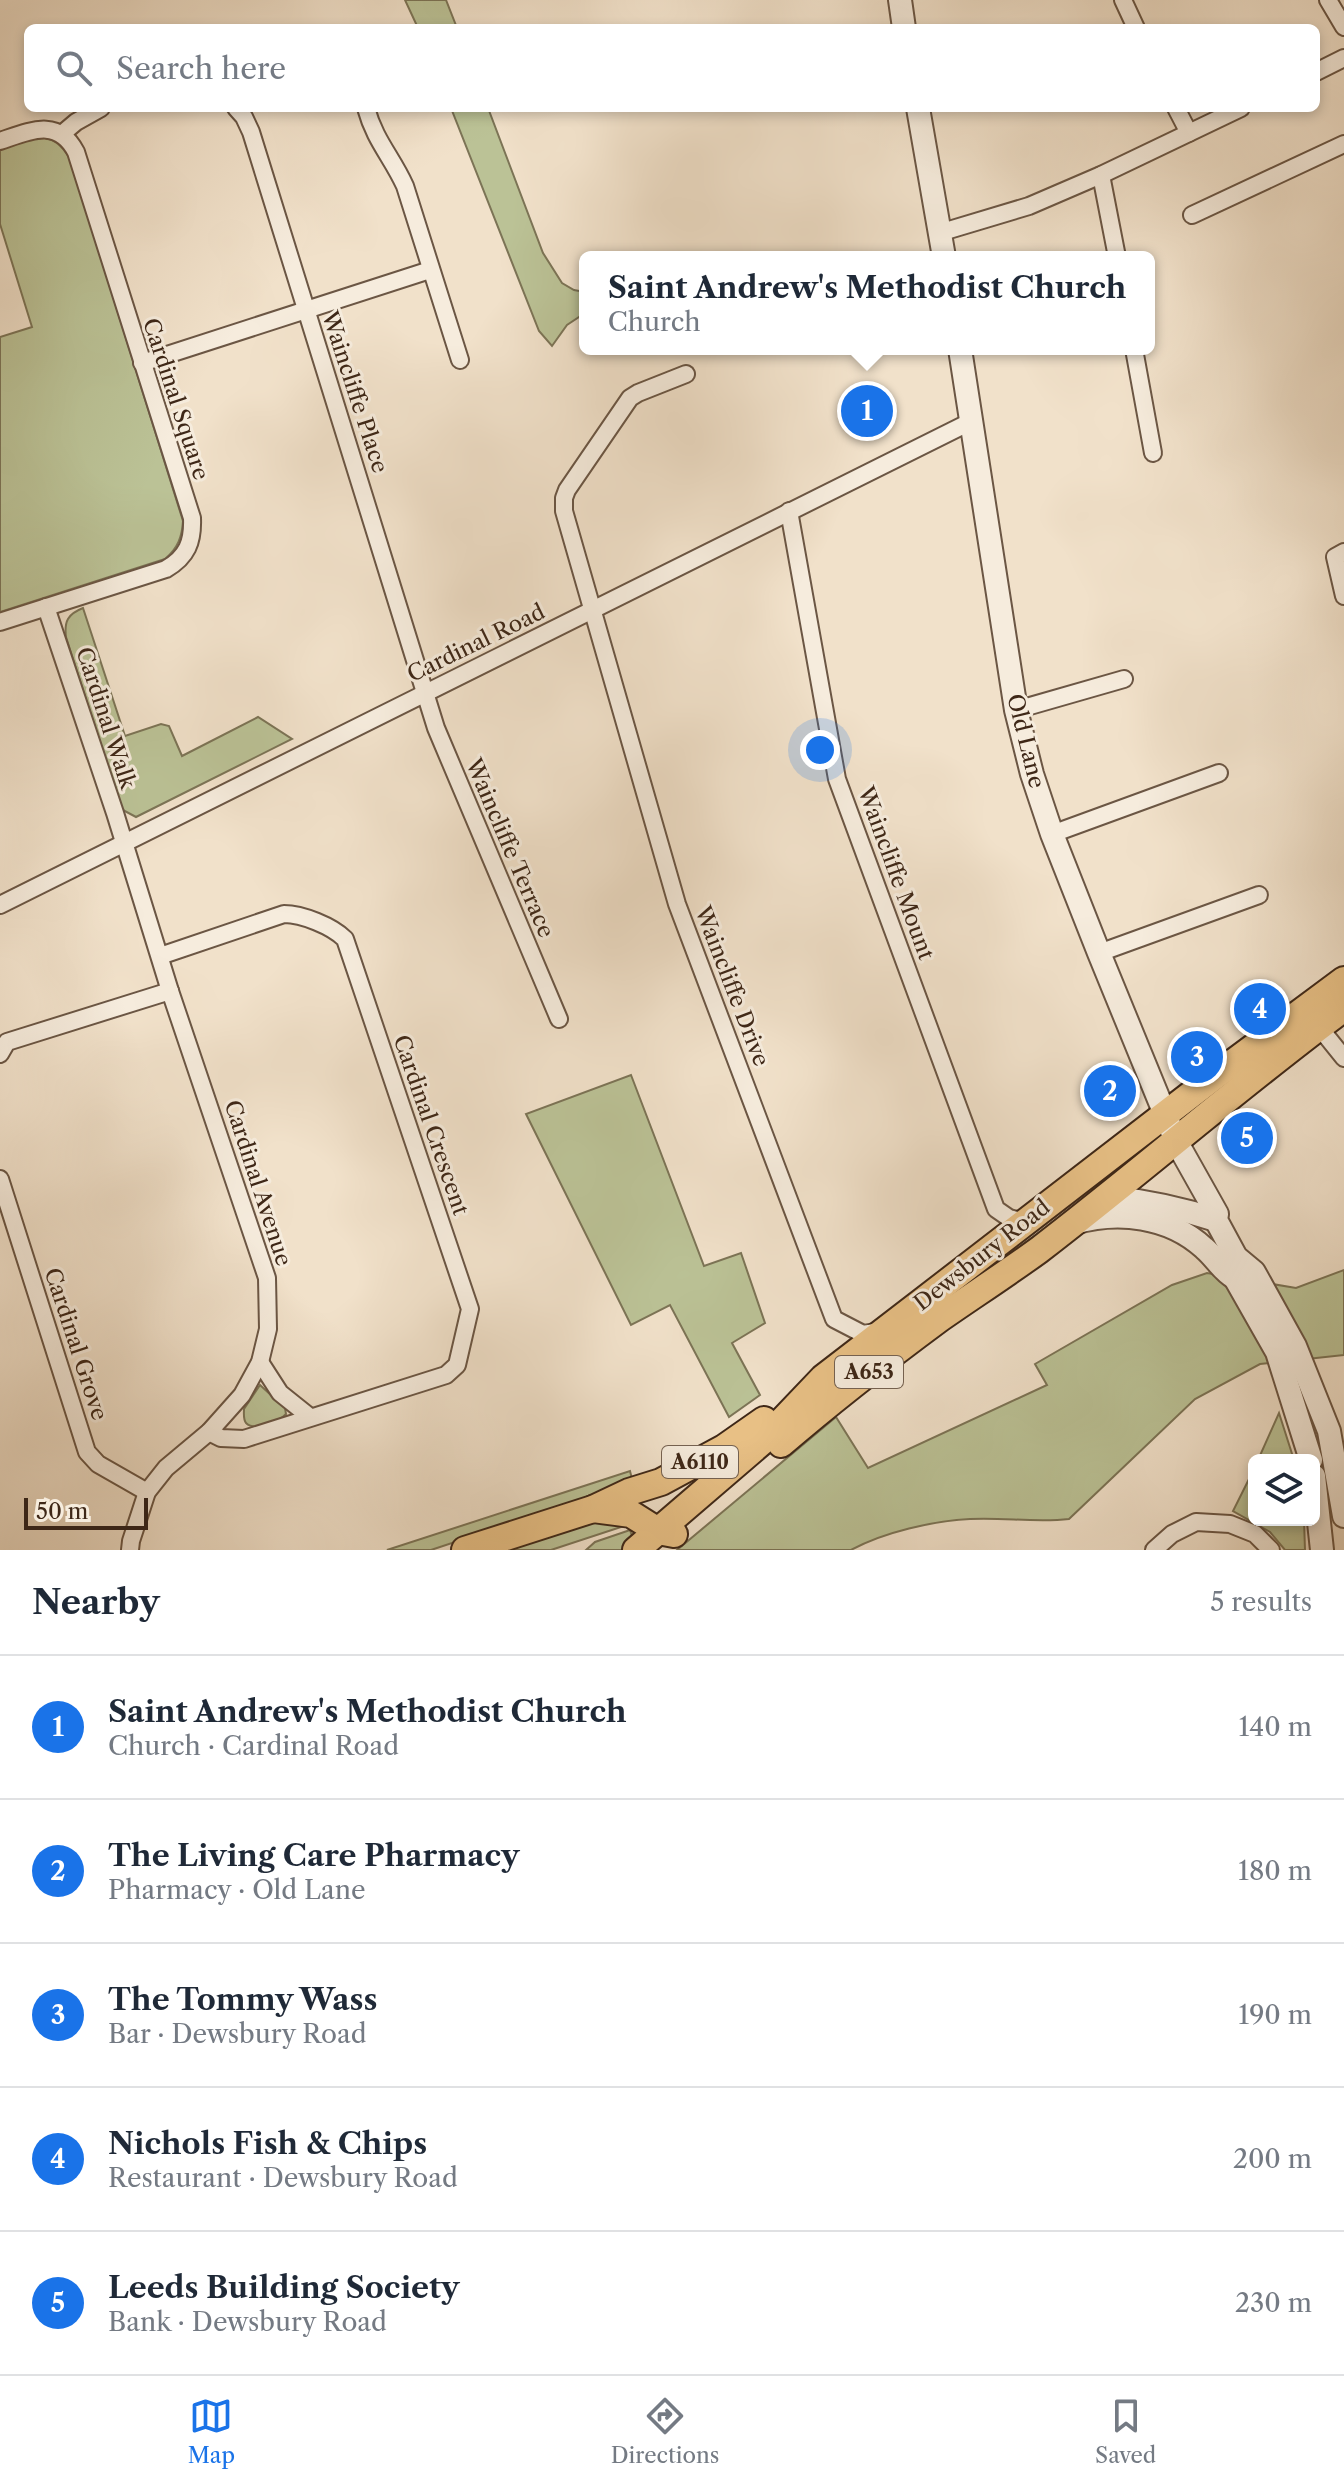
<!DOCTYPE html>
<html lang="en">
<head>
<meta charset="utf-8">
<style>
  :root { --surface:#fff; --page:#f2f2f3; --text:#1f2937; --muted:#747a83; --line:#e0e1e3; --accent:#1a73e8 }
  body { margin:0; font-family:"Libre Caslon Text",serif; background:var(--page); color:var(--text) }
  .controls { position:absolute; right:24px; bottom:24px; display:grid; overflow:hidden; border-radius:12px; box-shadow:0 4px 12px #0003 }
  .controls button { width:72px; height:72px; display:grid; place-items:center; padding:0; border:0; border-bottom:2px solid var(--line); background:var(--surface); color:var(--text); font:40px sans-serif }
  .scale { position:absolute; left:24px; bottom:20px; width:124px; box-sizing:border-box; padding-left:8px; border:4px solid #3e2717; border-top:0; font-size:22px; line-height:28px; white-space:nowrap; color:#3e2717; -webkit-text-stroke:6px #f6ecdd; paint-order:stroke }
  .you { position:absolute; left:820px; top:750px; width:28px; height:28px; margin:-20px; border:6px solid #fff; border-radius:50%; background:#1a73e8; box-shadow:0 0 0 12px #1a73e833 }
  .badge { display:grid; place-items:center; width:52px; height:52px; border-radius:50%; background:var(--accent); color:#fff; font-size:26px; font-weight:700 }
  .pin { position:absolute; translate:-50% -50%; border:4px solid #fff; box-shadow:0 2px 8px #0006 }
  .popup { position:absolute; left:579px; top:251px; width:576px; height:104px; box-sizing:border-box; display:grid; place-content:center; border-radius:12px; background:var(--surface); filter:drop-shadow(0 2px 6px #0005); font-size:26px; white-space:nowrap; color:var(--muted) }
  .popup b { font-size:30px; color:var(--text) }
  .popup::after { content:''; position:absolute; left:50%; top:100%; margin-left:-16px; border:16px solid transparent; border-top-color:var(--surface) }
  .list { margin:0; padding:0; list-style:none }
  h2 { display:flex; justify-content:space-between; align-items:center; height:104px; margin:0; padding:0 32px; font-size:34px }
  h2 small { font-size:26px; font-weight:400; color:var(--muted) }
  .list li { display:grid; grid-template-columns:52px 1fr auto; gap:24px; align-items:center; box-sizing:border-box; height:144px; padding:0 32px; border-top:2px solid var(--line) }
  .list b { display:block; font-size:30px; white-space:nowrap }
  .list p { margin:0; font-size:26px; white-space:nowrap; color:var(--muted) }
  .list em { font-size:26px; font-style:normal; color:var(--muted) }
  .icon { flex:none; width:44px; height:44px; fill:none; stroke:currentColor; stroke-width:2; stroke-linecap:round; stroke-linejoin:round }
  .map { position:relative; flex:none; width:1344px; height:1550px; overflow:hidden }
  .search { position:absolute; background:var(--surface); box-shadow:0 4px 12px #0003; left:24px; right:24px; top:24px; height:88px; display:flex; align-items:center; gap:20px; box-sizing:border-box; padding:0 28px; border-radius:12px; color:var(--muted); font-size:30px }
  .sheet { height:824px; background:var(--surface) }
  nav { display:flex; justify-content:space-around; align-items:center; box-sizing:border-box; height:112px; border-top:2px solid var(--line); background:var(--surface); font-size:22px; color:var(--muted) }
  nav a { display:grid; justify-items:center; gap:4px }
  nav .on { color:var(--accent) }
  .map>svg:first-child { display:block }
  .green { fill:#bbc296; stroke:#7c7456; stroke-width:2 }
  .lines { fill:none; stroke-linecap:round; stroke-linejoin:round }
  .minor-casing { stroke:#6b5644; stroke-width:20 }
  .tertiary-casing { stroke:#6b5644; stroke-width:26 }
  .primary-casing { stroke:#3e2717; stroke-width:30 }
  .minor { stroke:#f6ecdd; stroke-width:16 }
  .tertiary { stroke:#f6ecdd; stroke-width:22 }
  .primary { stroke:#e8c085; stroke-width:26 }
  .labels { text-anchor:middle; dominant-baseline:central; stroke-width:6; stroke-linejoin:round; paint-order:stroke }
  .shield { fill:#f6ecdd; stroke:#756252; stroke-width:2 }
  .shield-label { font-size:20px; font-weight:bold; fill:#3e2717 }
  .street-label { font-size:22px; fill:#3e2717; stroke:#f6ecdd }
</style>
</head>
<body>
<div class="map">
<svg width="1344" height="1550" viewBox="0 0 1344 1550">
  <rect width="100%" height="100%" fill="#f1e1ca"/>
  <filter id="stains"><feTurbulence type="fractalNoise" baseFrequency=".0025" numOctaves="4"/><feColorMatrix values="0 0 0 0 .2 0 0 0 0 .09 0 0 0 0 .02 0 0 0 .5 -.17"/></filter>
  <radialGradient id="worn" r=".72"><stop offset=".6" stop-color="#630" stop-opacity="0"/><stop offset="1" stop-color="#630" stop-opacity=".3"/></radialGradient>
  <g class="green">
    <polygon points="405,0 446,0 457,28 418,28"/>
    <polygon points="451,108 488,108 543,253 562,283 574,290 585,292 585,313 567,325 552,346 539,331"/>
    <path d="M37,137C53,137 62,145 70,159L183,521C182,537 178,548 165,559L0,612V337L32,327L0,224V149Z"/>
    <path d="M83,608L125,736L161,724L169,726L182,756L258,717L292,739L136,817L121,809L66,637C64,621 68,614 83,608Z"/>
    <polygon points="631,1075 704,1266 741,1253 765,1323 732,1343 760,1395 729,1417 670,1305 631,1325 526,1114"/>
    <path d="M1344,1270V1355L1260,1364L1195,1399L1069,1519C1036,1523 1003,1517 970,1519C933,1521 884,1532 851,1550H677L836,1417L868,1468L1047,1385L1035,1364L1172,1285L1207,1273L1296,1288Z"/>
    <path d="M260,1385L285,1408L286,1414C280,1421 255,1432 246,1423C243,1419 244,1413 244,1409Z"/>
    <polygon points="1279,1413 1294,1460 1258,1460"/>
    <polygon points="1254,1469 1254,1520 1304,1520 1305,1550 1285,1550 1270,1532 1233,1511"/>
    <polygon points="630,1471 633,1483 431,1550 387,1550"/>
    <polygon points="590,1521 630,1524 551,1550 502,1550"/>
    <polygon points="630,1530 633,1539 625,1550 586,1550 595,1542"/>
  </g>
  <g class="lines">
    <g class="minor-casing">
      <g id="minor">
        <polyline points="1123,0 1136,28"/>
        <polyline points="1328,0 1344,27"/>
        <polyline points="1316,72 1344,58"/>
        <polyline points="236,108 244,117 251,132 436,728 559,1019"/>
        <path d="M366,108C375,141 392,157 405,186L460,360"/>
        <polyline points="1176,108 1189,133"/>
        <polyline points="63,133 76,122 101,108"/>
        <path d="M0,141C30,131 58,117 76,152L192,518C193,542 187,557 166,569L0,622"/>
        <polyline points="1101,175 1117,257"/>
        <polyline points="1192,215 1344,144"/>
        <polyline points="939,233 1029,206 1101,175 1241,108"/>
        <polyline points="1134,349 1153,453"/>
        <polyline points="142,363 430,270"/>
        <polyline points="686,374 638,393 630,398 567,490 564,498 564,511 677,904 834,1319 863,1334 881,1331"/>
        <polyline points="789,511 837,779 996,1209 1009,1218 1025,1222"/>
        <polyline points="1344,552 1335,557 1344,596"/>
        <polyline points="46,607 115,813 170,991 267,1278 268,1329 260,1362 242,1395 209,1432 166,1468 147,1492 131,1541 130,1550"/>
        <polyline points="1016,710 1124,679"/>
        <polyline points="1052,834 1219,773"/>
        <polyline points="0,905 972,421"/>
        <polyline points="1099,953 1259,895"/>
        <path d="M160,956L284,914C302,914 332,926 345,939L470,1309L457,1365L446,1375L244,1439L221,1438L209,1432"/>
        <polyline points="1315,1022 1344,1058"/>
        <polyline points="0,1054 7,1042 170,991"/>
        <polyline points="0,1179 87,1452 98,1464 147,1492"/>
        <polyline points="260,1362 280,1393 310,1417"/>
        <polyline points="1154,1550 1172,1534 1196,1522 1230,1524 1255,1534 1271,1550"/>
      </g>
    </g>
    <g class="tertiary-casing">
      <g id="tertiary">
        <polyline points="900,0 904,28"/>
        <polyline points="918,108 944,257"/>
        <polyline points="960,349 1016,710 1032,774 1052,834 1099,953 1176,1141 1217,1214 1216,1220 1236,1257 1254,1272 1295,1346 1329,1431 1344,1516"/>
        <path d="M1107,1197C1145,1201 1180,1208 1216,1220"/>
        <path d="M1074,1223C1118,1210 1169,1216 1204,1248C1216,1258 1221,1270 1235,1278"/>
        <polyline points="1236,1257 1235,1278 1277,1352 1311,1460"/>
        <polyline points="1314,1476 1322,1550"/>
      </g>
    </g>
    <g class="primary-casing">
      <g id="primary">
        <path d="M781,1444C832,1400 885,1359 939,1319C972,1296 1006,1274 1039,1250C1142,1171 1240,1085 1344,1008"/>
        <polyline points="593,1509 631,1514 658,1531 674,1534"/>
        <polyline points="465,1550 593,1509 629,1492 661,1482 724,1448 764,1420"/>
        <polyline points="636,1550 764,1440 823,1378 1215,1076 1344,980"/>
      </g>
    </g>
    <use href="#minor" class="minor"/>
    <use href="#tertiary" class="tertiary"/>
    <use href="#primary" class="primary"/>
  </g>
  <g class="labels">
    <g class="shield">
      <rect x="835" y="1356" width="68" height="32" rx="6"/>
      <rect x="662" y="1446" width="76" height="32" rx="6"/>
    </g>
    <g class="shield-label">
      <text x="869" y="1372">A653</text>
      <text x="700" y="1462">A6110</text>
    </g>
    <g class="street-label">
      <text transform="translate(355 392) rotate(72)">Waincliffe Place</text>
      <text transform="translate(176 399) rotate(72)">Cardinal Square</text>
      <text transform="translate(476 643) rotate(-26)">Cardinal Road</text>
      <text transform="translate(106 718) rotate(72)">Cardinal Walk</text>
      <text transform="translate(1026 741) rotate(76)">Old Lane</text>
      <text transform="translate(510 848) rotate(67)">Waincliffe Terrace</text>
      <text transform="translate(896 873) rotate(70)">Waincliffe Mount</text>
      <text transform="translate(732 986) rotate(69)">Waincliffe Drive</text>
      <text transform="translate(431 1125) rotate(71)">Cardinal Crescent</text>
      <text transform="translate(258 1183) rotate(72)">Cardinal Avenue</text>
      <text transform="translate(982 1255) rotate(-38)">Dewsbury Road</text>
      <text transform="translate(76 1344) rotate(72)">Cardinal Grove</text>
    </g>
  </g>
  <rect width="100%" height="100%" filter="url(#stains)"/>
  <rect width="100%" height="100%" fill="url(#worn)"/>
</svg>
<div class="controls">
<button><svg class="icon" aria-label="layers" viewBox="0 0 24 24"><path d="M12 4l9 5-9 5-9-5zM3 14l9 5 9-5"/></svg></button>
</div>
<div class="scale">50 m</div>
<div class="you"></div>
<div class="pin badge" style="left:867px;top:411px">1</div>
<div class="popup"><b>Saint Andrew's Methodist Church</b>Church</div>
<div class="pin badge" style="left:1110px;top:1091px">2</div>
<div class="pin badge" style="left:1197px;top:1057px">3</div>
<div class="pin badge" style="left:1260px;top:1009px">4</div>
<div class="pin badge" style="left:1247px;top:1138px">5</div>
<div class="search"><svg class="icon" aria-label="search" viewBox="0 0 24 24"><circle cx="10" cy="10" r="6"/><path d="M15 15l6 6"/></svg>Search here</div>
</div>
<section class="sheet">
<h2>Nearby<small>5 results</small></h2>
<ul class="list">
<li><span class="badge">1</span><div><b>Saint Andrew's Methodist Church</b><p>Church · Cardinal Road</p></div><em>140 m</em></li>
<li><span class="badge">2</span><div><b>The Living Care Pharmacy</b><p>Pharmacy · Old Lane</p></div><em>180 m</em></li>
<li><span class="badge">3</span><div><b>The Tommy Wass</b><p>Bar · Dewsbury Road</p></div><em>190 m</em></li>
<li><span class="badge">4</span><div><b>Nichols Fish &amp; Chips</b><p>Restaurant · Dewsbury Road</p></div><em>200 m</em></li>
<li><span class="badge">5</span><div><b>Leeds Building Society</b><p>Bank · Dewsbury Road</p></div><em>230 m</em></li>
</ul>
</section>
<nav>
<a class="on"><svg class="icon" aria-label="map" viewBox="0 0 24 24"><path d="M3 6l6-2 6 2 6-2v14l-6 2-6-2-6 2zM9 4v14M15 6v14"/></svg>Map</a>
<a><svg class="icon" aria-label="directions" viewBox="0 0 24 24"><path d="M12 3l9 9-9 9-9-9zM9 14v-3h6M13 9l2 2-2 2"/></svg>Directions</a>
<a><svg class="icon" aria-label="saved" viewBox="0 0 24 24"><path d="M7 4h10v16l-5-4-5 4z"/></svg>Saved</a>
</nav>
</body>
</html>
